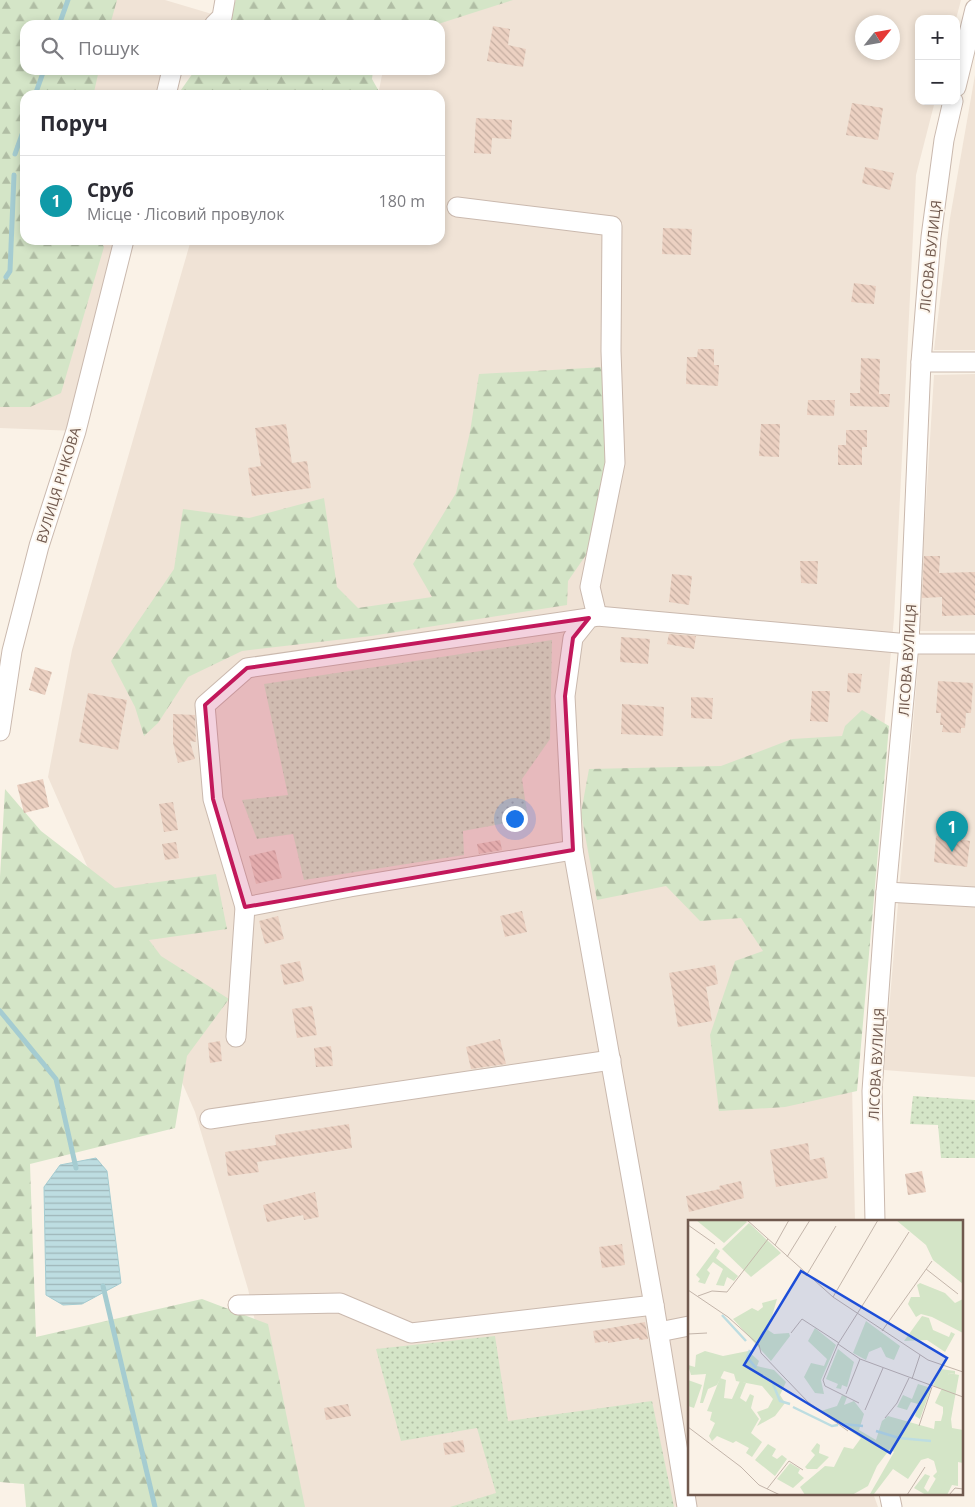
<!DOCTYPE html>
<html lang="uk">
<head>
<meta charset="utf-8">
<style>
  :root { --surface:#fff; --page:#f7f7f7; --text:#2b2b33; --muted:#7c7c81; --line:#e1e1e2; --accent:#d5715a }
  body { margin:0; font-family:"Open Sans",sans-serif; background:var(--page); color:var(--text) }
  .controls { position:absolute; right:15px; top:15px; display:grid; overflow:hidden; border-radius:10px; box-shadow:0 2px 8px #0003 }
  .controls button { width:45px; height:45px; display:grid; place-items:center; padding:0; border:0; border-bottom:1px solid var(--line); background:var(--surface); color:var(--text); font:25px sans-serif }
  .compass { position:absolute; left:855px; top:15px; width:45px; height:45px; border-radius:50%; background:var(--surface); box-shadow:0 2px 8px #0003; rotate:59deg }
  .you { position:absolute; left:514px; top:818px; width:18px; height:18px; margin:-12px; border:4px solid #fff; border-radius:50%; background:#1a73e8; box-shadow:0 0 0 8px #1a73e833 }
  .badge { display:grid; place-items:center; width:32px; height:32px; border-radius:50%; background:var(--accent); color:#fff; font-size:16px; font-weight:700 }
  .pin { position:absolute; translate:-50% -41px; filter:drop-shadow(0 1px 2px #0008) }
  .pin::after { content:''; position:absolute; top:26px; width:18px; height:15px; background:inherit; clip-path:polygon(0 0,100% 0,50% 100%) }
  .list { margin:0; padding:0; list-style:none }
  h2 { display:flex; justify-content:space-between; align-items:center; height:65px; margin:0; padding:0 20px; font-size:21px }
  h2 small { font-size:16px; font-weight:400; color:var(--muted) }
  .list li { display:grid; grid-template-columns:32px 1fr auto; gap:15px; align-items:center; box-sizing:border-box; height:90px; padding:0 20px; border-top:1px solid var(--line) }
  .list b { display:block; font-size:19px; white-space:nowrap }
  .list p { margin:0; font-size:16px; white-space:nowrap; color:var(--muted) }
  .list em { font-size:16px; font-style:normal; color:var(--muted) }
  .icon { flex:none; width:28px; height:28px; fill:none; stroke:currentColor; stroke-width:2; stroke-linecap:round; stroke-linejoin:round }
  .map { position:relative; flex:none; width:975px; height:1507px; overflow:hidden }
  .search { position:absolute; background:var(--surface); box-shadow:0 2px 8px #0003; left:20px; top:20px; width:425px; height:55px; display:flex; align-items:center; gap:12px; box-sizing:border-box; padding:0 18px; border-radius:15px; color:var(--muted); font-size:19px }
  .panel { position:absolute; background:var(--surface); box-shadow:0 2px 8px #0003; left:20px; top:90px; width:425px; height:155px; border-radius:15px }
  .map>svg:first-child { display:block }
  .residential { fill:#f0e3d6; fill-rule:evenodd }
  .forest { fill:url(#forest-firs) }
  .garden { fill:url(#garden-dots) }
  .water { fill:url(#water-rules); stroke:#a5ccd1 }
  .lines { fill:none; stroke-linecap:round; stroke-linejoin:round }
  .stream { stroke:#a5ccd1; stroke-width:5 }
  .building { fill:url(#building-back-hatch) }
  .street-casing { stroke:#cab9ae; stroke-width:21 }
  .street { stroke:#fff; stroke-width:19 }
  .marked { fill:#c2185b; fill-opacity:0.2; stroke:#c2185b; stroke-width:4; stroke-linejoin:round }
  .labels { text-anchor:middle; dominant-baseline:central; stroke-width:4; stroke-linejoin:round; paint-order:stroke }
  .street-label { font-size:14px; fill:#70594e; stroke:#fdf6ed }
  .inset-river { fill:none; stroke:#bddde1; stroke-width:2.5 }
  .inset-road { fill:none; stroke:#c3b5aa; stroke-width:1 }
  .view { fill:#1d4ed8; fill-opacity:0.15; stroke:#1d4ed8; stroke-width:2.5 }
  .inset-edge { fill:none; stroke:#70594e; stroke-width:2.5 }
</style>
</head>
<body>
<div class="map">
<svg width="975" height="1507" viewBox="0 0 975 1507">
  <defs>
    <pattern id="forest-firs" width="22" height="20" patternUnits="userSpaceOnUse" patternTransform="scale(1.25)"><rect width="22" height="20" fill="#d4e5c7"/><path d="M5 1l3.5 6h-7zM16 11l3.5 6h-7z" fill="#b0bda4"/></pattern>
    <pattern id="garden-dots" width="8" height="8" patternUnits="userSpaceOnUse" patternTransform="scale(1.25)"><rect width="8" height="8" fill="#d4e5c7"/><path d="M2 2h.1M6 6h.1" fill="none" stroke="#b0bda4" stroke-width="1.8" stroke-linecap="round"/></pattern>
    <pattern id="water-rules" width="6" height="5" patternUnits="userSpaceOnUse" patternTransform="scale(1.25)"><rect width="6" height="5" fill="#bddde1"/><path d="M0 2.5h6" fill="none" stroke="#9eb6b9"/></pattern>
    <pattern id="building-back-hatch" width="6" height="6" patternUnits="userSpaceOnUse" patternTransform="scale(1.25)"><rect width="6" height="6" fill="#ecd1c2"/><path d="M-1 5l2 2M0 0l6 6M5-1l2 2" fill="none" stroke="#c4ada0"/></pattern>
  </defs>
  <rect width="100%" height="100%" fill="#faf2e7"/>
  <g class="residential">
    <polygon points="116,0 165,0 222,17 214,25 87,25"/>
    <path d="M395,0H961L956,19H919V101H935L916,175L894,618L852,1084L855,1221H689V1493H873L878,1507H295L248,1289L195,1112L48,777L72,650L191,240H440V95H378L383,70H440V25H390ZM862,22H892V52H862Z"/>
    <polygon points="37,70 172,70 166,95 25,95 25,240 124,240 76,431 0,428 0,102"/>
    <polygon points="975,75 975,350 934,350 950,218"/>
    <polygon points="975,374 975,631 918,631 934,375"/>
    <polygon points="919,653 975,653 975,1077 884,1070"/>
  </g>
  <g class="forest">
    <polygon points="0,0 117,0 110,25 25,25 25,70 99,70 94,92 75,95 25,95 25,240 100,240 104,247 61,393 30,407 0,407"/>
    <polygon points="236,0 513,0 435,25 379,20 378,25 225,25"/>
    <polygon points="195,70 373,70 372,79 381,95 180,95 181,90"/>
    <polygon points="605,367 614,437 586,555 568,581 567,605 371,636 242,651 188,677 158,723 144,736 135,707 111,661 174,569 183,509 249,518 324,498 337,587 358,608 432,597 413,564 456,493 470,432 479,374"/>
    <polygon points="862,710 889,726 857,1091 785,1107 719,1111 710,1035 735,961 763,951 741,918 700,921 666,886 597,900 581,813 589,769 721,766 792,739 842,736 845,726"/>
    <polygon points="5,789 41,831 115,888 216,874 227,929 149,940 161,956 229,999 187,1056 175,1128 30,1164 36,1337 202,1299 268,1324 305,1507 26,1507 24,1484 0,1482 0,877"/>
  </g>
  <g class="garden">
    <polygon points="552,640 550,739 522,779 528,819 463,831 464,855 304,880 293,834 257,839 242,800 288,795 264,684"/>
    <polygon points="913,1096 975,1100 975,1158 941,1158 938,1125 910,1124"/>
    <polygon points="495,1336 508,1421 652,1401 674,1507 450,1507 496,1493 477,1428 401,1441 376,1349"/>
  </g>
  <polygon class="water" points="96,1158 107,1171 121,1283 82,1304 63,1305 46,1295 44,1187 60,1165"/>
  <g class="lines">
    <g class="stream">
      <polyline points="59,25 68,0"/>
      <polyline points="35,95 44,70"/>
      <polyline points="15,154 25,126"/>
      <polyline points="6,277 10,271 14,175"/>
      <polyline points="0,1011 56,1079 76,1168"/>
      <polyline points="103,1286 155,1507"/>
    </g>
  </g>
  <g class="building">
    <polygon points="493,26 510,29 508,45 526,49 523,67 487,61"/>
    <polygon points="852,103 883,108 878,140 846,135"/>
    <polygon points="476,118 512,120 511,139 492,138 491,154 474,153"/>
    <polygon points="865,167 894,173 890,190 862,183"/>
    <polygon points="663,228 692,229 691,255 662,254"/>
    <polygon points="854,283 876,286 874,304 851,302"/>
    <polygon points="698,349 714,349 714,365 719,365 718,386 686,384 687,357 697,357"/>
    <polygon points="861,358 880,359 879,394 890,394 889,407 850,406 850,393 860,393"/>
    <polygon points="808,400 835,400 834,416 807,415"/>
    <polygon points="286,424 292,463 307,461 311,488 252,496 248,468 261,466 255,428"/>
    <polygon points="761,424 780,424 779,457 759,456"/>
    <polygon points="846,430 867,430 867,447 862,447 862,465 838,465 838,445 846,445"/>
    <polygon points="924,556 940,556 939,573 975,572 975,615 942,616 942,597 922,598"/>
    <polygon points="800,561 818,561 817,584 801,583"/>
    <polygon points="672,574 692,576 689,605 669,602"/>
    <polygon points="669,634 696,636 694,649 667,644"/>
    <polygon points="621,637 650,639 648,664 620,662"/>
    <polygon points="35,667 52,672 45,695 29,690"/>
    <polygon points="848,673 862,674 860,693 847,692"/>
    <polygon points="938,681 973,683 971,713 966,713 965,728 961,728 961,733 942,732 943,725 940,725 941,713 936,713"/>
    <polygon points="812,691 830,691 828,722 810,721"/>
    <polygon points="88,693 127,700 118,750 79,742"/>
    <polygon points="691,697 713,698 712,719 691,718"/>
    <polygon points="622,704 664,707 663,736 621,734"/>
    <polygon points="173,714 195,715 196,742 190,741 195,759 178,763 173,743"/>
    <polygon points="43,779 49,807 24,813 17,785"/>
    <polygon points="173,802 178,830 164,832 159,804"/>
    <polygon points="936,836 970,841 967,867 934,862"/>
    <polygon points="500,840 502,850 479,854 477,844"/>
    <polygon points="176,842 179,858 165,860 162,844"/>
    <polygon points="275,850 282,878 256,884 249,856"/>
    <polygon points="522,911 527,932 505,937 500,916"/>
    <polygon points="278,916 284,939 265,944 259,921"/>
    <polygon points="300,961 304,981 284,985 280,965"/>
    <polygon points="715,965 718,984 706,987 712,1021 678,1027 669,973"/>
    <polygon points="312,1006 317,1035 297,1038 292,1009"/>
    <polygon points="500,1039 506,1064 471,1069 466,1047"/>
    <polygon points="220,1041 222,1061 210,1063 208,1043"/>
    <polygon points="331,1046 333,1066 316,1067 314,1048"/>
    <polygon points="349,1124 352,1148 257,1162 259,1172 228,1176 225,1152 276,1145 275,1135"/>
    <polygon points="808,1143 810,1160 824,1157 828,1178 776,1187 770,1150"/>
    <polygon points="922,1171 926,1192 908,1195 905,1174"/>
    <polygon points="741,1181 744,1198 689,1212 686,1196 720,1189 719,1186"/>
    <polygon points="315,1192 319,1217 304,1220 303,1215 267,1222 263,1205"/>
    <polygon points="622,1244 625,1265 602,1268 599,1247"/>
    <polygon points="645,1322 648,1339 639,1340 639,1338 608,1343 608,1341 595,1343 593,1331"/>
    <polygon points="348,1404 351,1416 326,1420 324,1408"/>
    <polygon points="463,1440 465,1452 445,1455 443,1443"/>
  </g>
  <g class="lines">
    <g class="street-casing">
      <g id="street">
        <polyline points="214,25 222,17 225,0"/>
        <polyline points="956,87 975,9"/>
        <polyline points="166,95 172,70"/>
        <polyline points="457,207 612,226 611,351 615,463 590,587 597,616"/>
        <polyline points="921,362 975,362"/>
        <polyline points="0,731 12,651 39,546 76,431 124,240"/>
        <polyline points="886,892 975,897"/>
        <polyline points="245,907 350,887 573,850"/>
        <polyline points="236,1037 245,907 213,799 205,705 247,668 589,618"/>
        <polyline points="210,1119 611,1060"/>
        <polyline points="875,1221 872,1091 886,892 909,644 921,362 931,237 944,140 953,101"/>
        <polyline points="238,1305 340,1303 411,1333 654,1305"/>
        <polyline points="659,1332 689,1326"/>
        <polyline points="889,1493 892,1507"/>
        <polyline points="687,1507 654,1305 573,850 565,696 573,638 589,618 597,616 909,644 975,644"/>
      </g>
    </g>
    <use href="#street" class="street"/>
  </g>
  <path class="marked" d="M589,618L573,638L565,696L573,850L245,907L213,799L205,705L247,668Z"/>
  <g class="labels">
    <g class="street-label">
      <text transform="translate(930 256) rotate(-84)">ЛІСОВА ВУЛИЦЯ</text>
      <text transform="translate(58 485) rotate(-73)">ВУЛИЦЯ РІЧКОВА</text>
      <text transform="translate(907 660) rotate(-86)">ЛІСОВА ВУЛИЦЯ</text>
      <text transform="translate(876 1064) rotate(-87)">ЛІСОВА ВУЛИЦЯ</text>
    </g>
  </g>
  <g transform="translate(688 1220)">
    <rect width="275" height="275" fill="#faf2e7"/>
    <path d="M253,149L267,151V154L261,153L257,167L252,169L245,165Z" fill="#d4e5c7"/>
    <path d="M208,0H275V64L245,40L238,25ZM232,63L257,73L267,83L275,79V113L244,97L233,94L228,97L220,84L223,77H232L229,65ZM89,79L80,110L86,114L101,113L102,116L83,141L45,99L64,88L70,91L75,87L74,83ZM178,101L212,126L206,140L198,137L193,127L181,132L178,140L165,133ZM127,108L148,125L133,160L136,174L127,173L116,157L123,143L136,146L139,139L120,121ZM17,131L35,136L60,131L71,141L69,146L86,150L98,162L92,175L97,183L87,196L69,206L73,199L69,192L80,188L85,179L74,166L48,161L46,154L36,151L29,165L20,169L15,183H12L18,154L3,155L0,145L7,147L8,135ZM261,153L271,155L263,199L264,208L275,210V243L270,242V266L264,265L259,275L250,274L251,255L248,259L245,256L249,252L246,241L240,238L233,240L220,259L205,249L186,274H182L206,232L202,229L189,246L180,266L164,275H117L112,267L137,246L146,247L156,227L165,229L173,218L133,191L149,186L154,175L159,177L156,185L166,181L176,194L171,210L188,220L194,201L200,196L246,209L247,201H253L255,193V187L247,183Z" fill="#d4e5c7"/>
    <path d="M61,3L93,33L63,57L34,29Z" fill="#d4e5c7"/>
    <path d="M8,0H56L59,2L36,23ZM28,28L32,31L28,38L50,56L46,61L39,57L36,66L28,65L35,49L25,42L19,50L22,53L17,64L10,62L12,59L8,55ZM234,96L241,98L245,110L261,117L263,112L267,114L257,132L239,120L216,121ZM150,129L166,142L159,167L154,165L153,169L148,168L150,164L138,159ZM32,158L38,160L36,178L44,179L52,161L58,163L52,178L58,182L62,174L66,176L63,188L71,199L63,213L74,222L64,237L58,233L61,228L48,221L45,223L29,216L24,221L21,216L27,203L22,200L24,192L19,191ZM0,160L14,165L6,188L0,186ZM230,164L243,168L232,199L227,196L230,184L223,182L219,190L209,187L215,175L224,179ZM129,223L132,225L131,233L141,237L129,249H119L117,247L127,235L123,231ZM80,224L88,229L84,236L89,239L94,235L99,239L87,256L67,240ZM102,243L112,249L110,253L116,258L105,268L89,259ZM237,254L242,256L236,268L240,272L250,255L258,259L251,275H238L226,268Z" fill="#d4e5c7"/>
    <path class="inset-river" d="M34,95L58,121M62,130L59,137L68,148M85,164L92,181L102,184M105,187L144,206L150,205M154,204L175,206M188,211L211,218L243,221"/>
    <path class="inset-road" d="M59,0L145,77L240,140L275,152M0,5L27,24M221,12L150,124L172,139L275,177M87,25L101,0M99,37L122,0M238,49L270,74M118,56L148,6M0,70L40,97L71,125L73,133L120,182L160,211M10,76L24,71L39,72L80,19M145,77L190,0M194,111L244,41M103,113L114,99L151,123M0,114L19,113M150,124L135,160L137,166L171,183M224,159L232,135M158,174L172,139M177,190L195,148M197,198L209,183L221,158M231,206L244,167M0,207L53,247L71,265L92,275M79,269L101,241L115,250M219,275L237,247M261,275L267,268L275,269"/>
    <path class="view" d="M113,51L259,138L202,233L56,145Z"/>
    <rect width="275" height="275" class="inset-edge"/>
  </g>
</svg>
<div class="controls">
<button>+</button>
<button>−</button>
</div>
<svg class="compass" viewBox="-18 -18 36 36"><path d="M0-13l5 13h-10z" fill="#e53935"/><path d="M0 13l5-13h-10z" fill="#7c7c81"/></svg>
<div class="you"></div>
<div class="pin badge" style="left:952px;top:852px;background:#0f9aa8">1</div>
<div class="search"><svg class="icon" aria-label="search" viewBox="0 0 24 24"><circle cx="10" cy="10" r="6"/><path d="M15 15l6 6"/></svg>Пошук</div>
<section class="panel">
<h2>Поруч<small></small></h2>
<ul class="list">
<li><span class="badge" style="background:#0f9aa8">1</span><div><b>Сруб</b><p>Місце · Лісовий провулок</p></div><em>180 m</em></li>
</ul>
</section>
</div>
</body>
</html>
